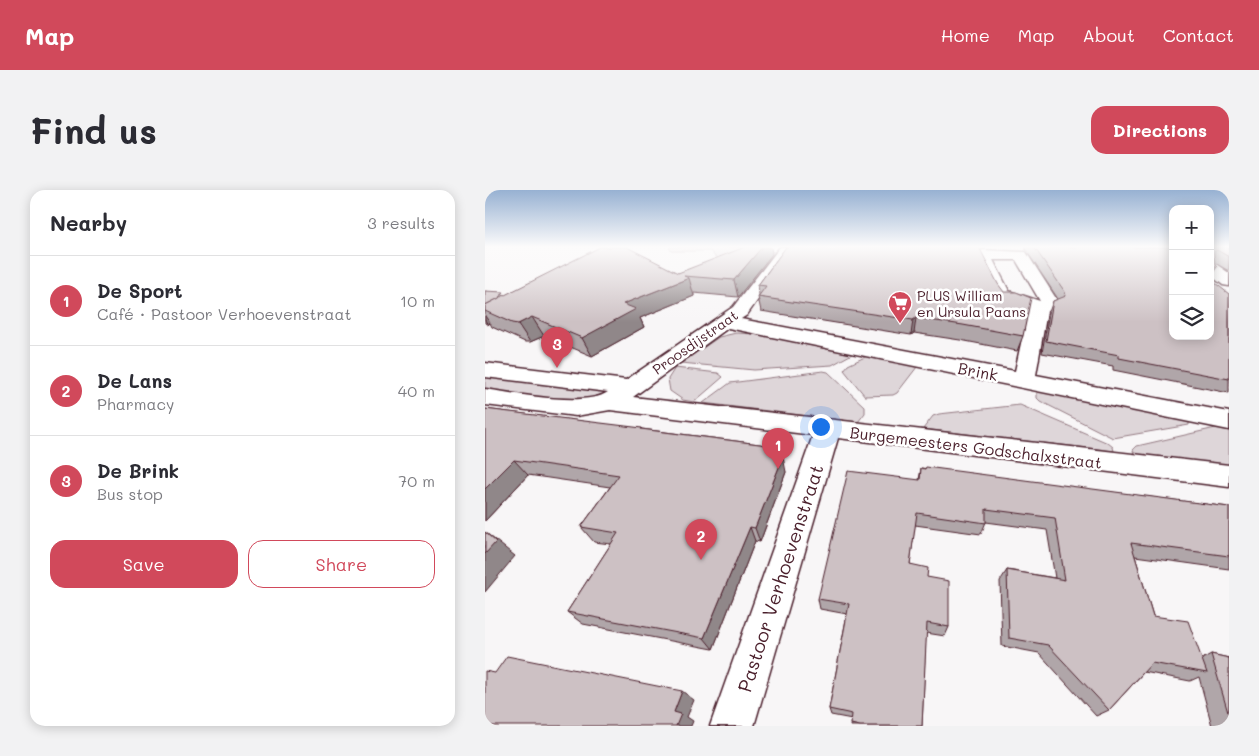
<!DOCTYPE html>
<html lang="en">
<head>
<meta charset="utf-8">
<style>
  :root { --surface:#fff; --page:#f2f2f3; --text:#2b2b33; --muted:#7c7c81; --line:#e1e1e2; --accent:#d1495b }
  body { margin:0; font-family:Mali,sans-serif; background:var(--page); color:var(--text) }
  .controls { position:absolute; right:15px; top:15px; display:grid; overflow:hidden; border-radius:10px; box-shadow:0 2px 12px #0003 }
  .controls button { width:45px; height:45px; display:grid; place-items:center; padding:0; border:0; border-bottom:1px solid var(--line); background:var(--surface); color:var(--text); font:25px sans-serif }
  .you { position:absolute; left:335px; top:236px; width:18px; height:18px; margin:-12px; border:4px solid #fff; border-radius:50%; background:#1a73e8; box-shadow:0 0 0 8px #1a73e833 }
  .badge { display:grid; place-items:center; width:32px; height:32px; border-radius:50%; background:var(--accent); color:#fff; font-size:16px; font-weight:700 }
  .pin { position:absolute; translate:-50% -41px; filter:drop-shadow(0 1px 2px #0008) }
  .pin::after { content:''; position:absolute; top:26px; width:18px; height:15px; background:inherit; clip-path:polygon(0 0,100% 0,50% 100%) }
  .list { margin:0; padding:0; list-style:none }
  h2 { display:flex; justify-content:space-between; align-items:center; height:65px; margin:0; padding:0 20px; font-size:21px }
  h2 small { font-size:16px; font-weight:400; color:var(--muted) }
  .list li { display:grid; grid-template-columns:32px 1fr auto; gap:15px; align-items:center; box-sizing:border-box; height:90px; padding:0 20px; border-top:1px solid var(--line) }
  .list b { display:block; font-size:19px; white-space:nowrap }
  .list p { margin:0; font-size:16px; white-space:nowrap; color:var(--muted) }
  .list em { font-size:16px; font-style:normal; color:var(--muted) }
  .actions { display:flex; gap:10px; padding:15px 20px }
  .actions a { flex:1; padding:11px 0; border:1px solid var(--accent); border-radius:15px; text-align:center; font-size:18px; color:var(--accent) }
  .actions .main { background:var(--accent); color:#fff }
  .icon { flex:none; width:28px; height:28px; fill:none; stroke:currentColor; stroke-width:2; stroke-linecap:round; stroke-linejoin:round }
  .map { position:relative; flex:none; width:744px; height:536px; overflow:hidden; border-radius:15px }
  header { display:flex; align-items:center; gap:30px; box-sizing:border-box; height:70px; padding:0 25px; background:var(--accent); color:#fff }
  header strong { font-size:24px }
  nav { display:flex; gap:28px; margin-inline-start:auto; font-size:18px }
  .intro { display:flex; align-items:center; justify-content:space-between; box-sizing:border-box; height:120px; padding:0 30px }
  h1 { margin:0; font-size:35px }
  .button { padding:12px 22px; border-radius:15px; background:var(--accent); color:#fff; font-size:18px; font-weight:700 }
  main { display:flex; gap:30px; padding:0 30px }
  aside { flex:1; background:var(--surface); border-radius:15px; box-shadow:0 2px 12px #0003 }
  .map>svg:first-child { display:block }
  .green { fill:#ded6d9; stroke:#947a82 }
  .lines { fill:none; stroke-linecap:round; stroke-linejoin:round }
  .minor-casing { stroke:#4a1f2b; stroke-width:3 }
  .minor { fill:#fff; fill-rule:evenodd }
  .wall { fill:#b0a6a9; stroke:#4a1f2b }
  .shaded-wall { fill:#908789; stroke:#4a1f2b }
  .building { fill:#cdc1c4; stroke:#4a1f2b }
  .labels { text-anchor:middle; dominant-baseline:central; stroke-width:5; stroke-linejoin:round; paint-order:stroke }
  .far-poi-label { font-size:14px; fill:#4a1f2b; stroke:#fff; text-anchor:start }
  .far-street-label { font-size:14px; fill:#4a1f2b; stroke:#fff }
  .street-label { font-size:16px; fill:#4a1f2b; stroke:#fff }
  .near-street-label { font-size:19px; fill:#4a1f2b; stroke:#fff }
</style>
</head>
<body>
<header>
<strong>Map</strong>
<nav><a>Home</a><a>Map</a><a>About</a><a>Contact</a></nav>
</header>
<div class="intro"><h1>Find us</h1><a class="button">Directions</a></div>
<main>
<aside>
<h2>Nearby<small>3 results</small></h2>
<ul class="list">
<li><span class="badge">1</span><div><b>De Sport</b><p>Café · Pastoor Verhoevenstraat</p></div><em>10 m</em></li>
<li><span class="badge">2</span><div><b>De Lans</b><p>Pharmacy</p></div><em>40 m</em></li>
<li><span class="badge">3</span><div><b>De Brink</b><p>Bus stop</p></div><em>70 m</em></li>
</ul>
<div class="actions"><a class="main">Save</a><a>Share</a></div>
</aside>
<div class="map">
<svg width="744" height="536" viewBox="0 0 744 536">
  <rect width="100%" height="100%" fill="#f8f6f7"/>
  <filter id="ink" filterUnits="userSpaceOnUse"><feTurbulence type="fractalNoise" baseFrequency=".02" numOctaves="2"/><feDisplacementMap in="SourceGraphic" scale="10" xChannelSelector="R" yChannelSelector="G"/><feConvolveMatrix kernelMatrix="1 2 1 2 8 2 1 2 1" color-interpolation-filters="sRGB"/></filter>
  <g filter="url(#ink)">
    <g class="green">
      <polygon points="184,57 254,57 257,59 292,62 283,73 234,71 225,61 186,61"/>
      <polygon points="251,143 270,144 367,164 347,175 269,180 196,173 234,147"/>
      <polygon points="382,166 432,177 412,203 408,205 380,206 359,180 363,175"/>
      <polygon points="190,178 233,183 238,187 209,212 198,210 185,201 183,189"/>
      <polygon points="338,181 343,182 380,217 380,223 373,232 218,213 245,193"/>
      <polygon points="0,186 124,200 103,214 0,201"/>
      <polygon points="552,201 704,231 704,235 628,248 555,211 552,208"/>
      <polygon points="535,215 623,253 628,257 629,261 438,239 448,226 454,224"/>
      <polygon points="735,237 744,239 744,275 649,264 648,260 652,256"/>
    </g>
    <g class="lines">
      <g class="minor-casing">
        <g id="minor">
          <path d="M295,57H310L262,125L256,129L530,181L543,121L511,108L490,65L493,62L498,60L541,62L574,113L571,117L562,121L551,185L744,222V240L243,138L148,207L744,275V297L353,248L269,536H225L328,245L125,220L91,226L0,215V199C28,203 100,218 123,202L0,187V173L141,190L248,117ZM508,70H531L555,111L524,101Z"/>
          <polygon points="725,72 731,74 744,83 744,96 738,95 725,85"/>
        </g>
      </g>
      <use href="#minor" class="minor"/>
    </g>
    <g class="wall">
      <polygon points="301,57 538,146 532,161 475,150 429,143 426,145 276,121 273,107 274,105 273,95"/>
      <polygon points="539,57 688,57 688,146 744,104 744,203 628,180 628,176 557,163 564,122 568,111 573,109"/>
      <polygon points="725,57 744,57 744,81 730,73 730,75 732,77 725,87"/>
      <polygon points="287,64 253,107 209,103 209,106 155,128 159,137 107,166 59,146 45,152 40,152 7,137 5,133 3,135 0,133 0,101 21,105 193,83"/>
      <polygon points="0,219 290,256 292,265 301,282 275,352 270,351 228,459 98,434 82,422 126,354 109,352 96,337 125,297 43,285 0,331"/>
      <polygon points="436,278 744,317 744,379 650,366 668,426 717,469 726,464 744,468 744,536 727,536 714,487 705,491 659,482 624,520 611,526 554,463 517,456 515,391 522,380 570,388 562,340 501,332 496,344 430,335 425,374 442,387 464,437 460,446 441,443 437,536 366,536 367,529 346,525 344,519 362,424 335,419 333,409 434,290"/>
    </g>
    <g class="shaded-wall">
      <polygon points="277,57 286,57 287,64 253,107 249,90"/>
      <polygon points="204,88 209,106 155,128 159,137 107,166 97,148 138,114"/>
      <polygon points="0,126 5,133 3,135 0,130"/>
      <polygon points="47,127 59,146 45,152 33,134"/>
      <polygon points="431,128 429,143 426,145 428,130"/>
      <polygon points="290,256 294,272 286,264"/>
      <polygon points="298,267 301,282 275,352 270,338"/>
      <polygon points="29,270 43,285 0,331 0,299"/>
      <polygon points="265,337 270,351 228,459 219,448"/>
      <polygon points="0,342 30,366 0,402"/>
      <polygon points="197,501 209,510 202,527 208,531 206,536 191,536 189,522"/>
    </g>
    <g class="building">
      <polygon points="115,57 142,57 193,83 260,57 277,57 249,90 199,86 204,88 138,114 151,119 97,148 47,127 33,134 27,133 0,121 0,115"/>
      <polygon points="301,57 494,57 513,94 519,102 531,102 546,108 538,146 478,135 431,128 428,130 273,107 281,96 273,95"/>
      <polygon points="549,57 688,57 688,146 725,146 725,89 744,104 744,189 634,168 634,165 561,151 568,111 581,106 580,102"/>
      <polygon points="725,57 744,57 744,67 732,60 729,62 730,75 732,77 725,77"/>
      <polygon points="0,101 19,102 14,108 0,115"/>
      <polygon points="0,219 157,238 156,239 290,256 286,264 298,267 270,338 265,337 219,448 82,422 133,343 96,337 134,285 29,270 0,299"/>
      <polygon points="441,277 744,317 744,366 646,353 668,426 703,431 722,483 667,473 624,520 563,455 524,448 522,380 580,390 570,328 501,319 501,333 432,323 425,374 443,378 442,387 464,391 464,437 442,433 437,536 375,536 366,534 367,524 344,519 364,414 333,409 363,281 435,290 436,278 440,279"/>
      <polygon points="0,342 11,352 0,364"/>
      <polygon points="726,464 744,468 744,526"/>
      <polygon points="22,466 197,501 189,522 196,524 191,536 0,536 0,481 10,483"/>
    </g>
  </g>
  <linearGradient id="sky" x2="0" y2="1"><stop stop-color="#97b1d2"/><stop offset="0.43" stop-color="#fcfbfb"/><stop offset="1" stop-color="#fcfbfb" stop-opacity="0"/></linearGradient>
  <rect width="744" height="132" fill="url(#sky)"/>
  <defs>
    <g id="supermarket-pin" transform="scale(1.25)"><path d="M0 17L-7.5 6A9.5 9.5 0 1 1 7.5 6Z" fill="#d1495b" stroke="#fff"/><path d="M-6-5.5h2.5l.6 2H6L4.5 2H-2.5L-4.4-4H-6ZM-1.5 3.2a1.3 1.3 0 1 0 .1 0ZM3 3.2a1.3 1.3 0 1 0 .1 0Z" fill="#fff"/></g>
  </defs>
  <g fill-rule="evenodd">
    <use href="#supermarket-pin" x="415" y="113"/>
  </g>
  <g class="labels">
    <g class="far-poi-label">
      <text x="432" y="105">PLUS William<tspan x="432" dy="16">en Ursula Paans</tspan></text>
    </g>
    <g class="far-street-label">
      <text transform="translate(210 152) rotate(-35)">Proosdijstraat</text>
    </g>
    <g class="street-label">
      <text transform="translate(493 181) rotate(11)">Brink</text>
      <text transform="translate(491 257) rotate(7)">Burgemeesters Godschalxstraat</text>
    </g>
    <g class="near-street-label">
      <text transform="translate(295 388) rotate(-72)">Pastoor Verhoevenstraat</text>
    </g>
  </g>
</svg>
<div class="controls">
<button>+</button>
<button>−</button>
<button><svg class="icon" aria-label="layers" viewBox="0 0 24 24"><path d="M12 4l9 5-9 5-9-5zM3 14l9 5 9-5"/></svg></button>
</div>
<div class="you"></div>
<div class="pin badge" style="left:293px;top:279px">1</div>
<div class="pin badge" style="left:216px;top:370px">2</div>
<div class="pin badge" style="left:72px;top:178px">3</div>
</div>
</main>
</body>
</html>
